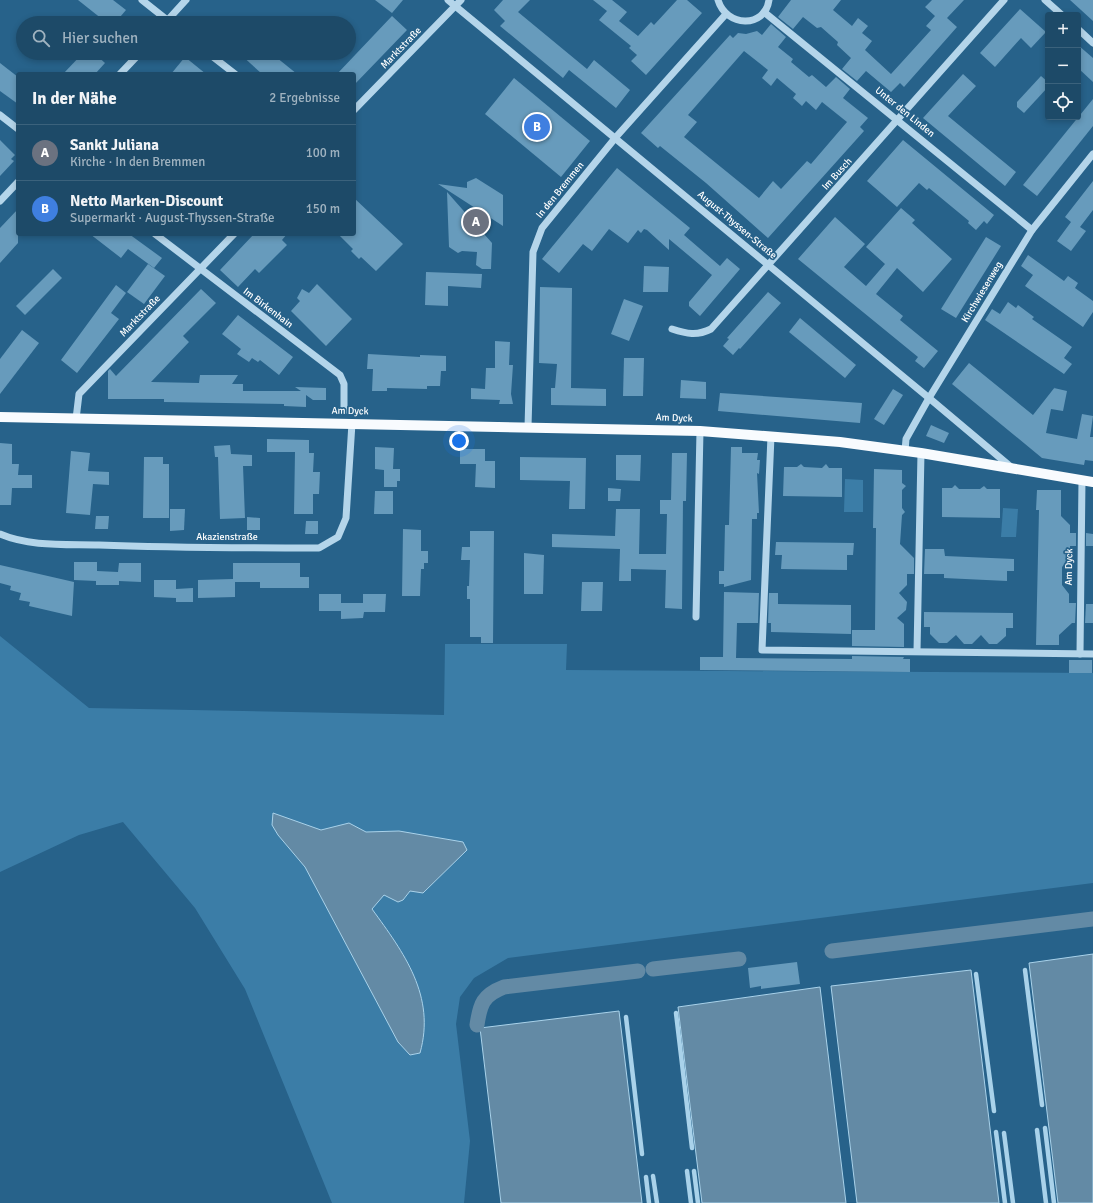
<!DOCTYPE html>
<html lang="de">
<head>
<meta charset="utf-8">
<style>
  :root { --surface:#1d4a68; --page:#25516e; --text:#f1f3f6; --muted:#a0b3c0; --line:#3b627c; --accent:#f2bc7a }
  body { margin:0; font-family:Signika,sans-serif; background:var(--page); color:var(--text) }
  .controls { position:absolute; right:12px; top:12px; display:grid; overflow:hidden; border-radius:4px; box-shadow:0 2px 6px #0003 }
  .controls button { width:36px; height:36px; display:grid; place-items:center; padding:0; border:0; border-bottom:1px solid var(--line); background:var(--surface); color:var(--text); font:20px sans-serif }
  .you { position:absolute; left:459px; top:441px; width:14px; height:14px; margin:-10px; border:3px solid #fff; border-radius:50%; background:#1a73e8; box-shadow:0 0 0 6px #1a73e833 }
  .badge { display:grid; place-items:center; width:26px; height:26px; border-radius:50%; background:var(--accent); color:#fff; font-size:13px; font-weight:700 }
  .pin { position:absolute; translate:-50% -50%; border:2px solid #fff; box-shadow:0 1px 4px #0006 }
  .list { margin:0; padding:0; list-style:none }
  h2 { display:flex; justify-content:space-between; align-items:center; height:52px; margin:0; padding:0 16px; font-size:17px }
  h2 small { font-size:13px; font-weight:400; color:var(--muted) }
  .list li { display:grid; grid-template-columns:26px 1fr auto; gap:12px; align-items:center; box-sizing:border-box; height:56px; padding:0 16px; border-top:1px solid var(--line) }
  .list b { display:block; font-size:15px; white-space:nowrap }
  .list p { margin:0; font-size:13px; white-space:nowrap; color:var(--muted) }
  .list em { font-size:13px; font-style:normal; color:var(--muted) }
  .icon { flex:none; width:22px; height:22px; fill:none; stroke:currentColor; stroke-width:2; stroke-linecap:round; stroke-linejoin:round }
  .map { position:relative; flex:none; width:1093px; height:1203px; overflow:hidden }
  .search { position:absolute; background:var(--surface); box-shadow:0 2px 6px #0003; left:16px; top:16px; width:340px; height:44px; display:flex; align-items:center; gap:10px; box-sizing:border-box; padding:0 14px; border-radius:22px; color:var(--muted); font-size:15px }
  .panel { position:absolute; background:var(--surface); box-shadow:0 2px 6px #0003; left:16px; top:72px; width:340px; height:164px; border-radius:4px }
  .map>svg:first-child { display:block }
  .green { fill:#3b7da7 }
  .water { fill:#638aa5; stroke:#a9d2ea }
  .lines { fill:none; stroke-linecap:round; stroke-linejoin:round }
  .stream { stroke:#a9d2ea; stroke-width:4.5 }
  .canal { stroke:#638aa5; stroke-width:15 }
  .building { fill:#679bbc; fill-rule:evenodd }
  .minor { stroke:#b4d5ea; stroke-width:7 }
  .major { stroke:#f8fbfe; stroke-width:10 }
  .labels { text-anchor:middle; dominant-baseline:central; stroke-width:3.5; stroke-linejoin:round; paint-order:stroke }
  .street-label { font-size:10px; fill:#fff; stroke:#27628a }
</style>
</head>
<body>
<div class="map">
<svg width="1093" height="1203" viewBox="0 0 1093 1203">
  <rect width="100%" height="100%" fill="#27628a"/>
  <g class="green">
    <polygon points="845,479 863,480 863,512 844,512"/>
    <polygon points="1003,508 1018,509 1016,537 1001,537"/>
    <polygon points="0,636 89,708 444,715 445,644 567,644 566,670 1093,673 1093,883 508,958 474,978 460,997 456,1024 470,1141 464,1203 332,1203 245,989 195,908 123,822 79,835 0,872"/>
  </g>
  <g class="water">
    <path d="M273,813L321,830L349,823L366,832L399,831L463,842L467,850L423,893L410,891L403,900L398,902L384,895L372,909C404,953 436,996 420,1053L410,1055L398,1042L305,867L278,835L272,825Z"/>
    <polygon points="1093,954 1093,1203 1058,1203 1029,963"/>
    <polygon points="971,970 999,1203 857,1203 831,986"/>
    <polygon points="820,987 846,1203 702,1203 678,1007"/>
    <polygon points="619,1011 642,1203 501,1203 480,1028"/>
  </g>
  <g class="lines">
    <g class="stream">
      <polyline points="1025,970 1042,1105"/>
      <polyline points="976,974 994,1111"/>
      <polyline points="676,1013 692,1148"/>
      <polyline points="626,1017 642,1154"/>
      <polyline points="1045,1128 1054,1203"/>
      <polyline points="1037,1130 1046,1203"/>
      <polyline points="996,1132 1005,1203"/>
      <polyline points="1004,1133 1013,1203"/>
      <polyline points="687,1171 691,1203"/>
      <polyline points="694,1171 698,1203"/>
      <polyline points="653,1176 657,1203"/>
      <polyline points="646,1177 649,1203"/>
    </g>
    <g class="canal">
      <polyline points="832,951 1093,919"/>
      <polyline points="653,969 739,959"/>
      <path d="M477,1025C480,1004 483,995 504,987L638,971"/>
    </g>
  </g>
  <g class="building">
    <polygon points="78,0 113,0 126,10 115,23 107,23"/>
    <polygon points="375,0 403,0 392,13"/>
    <polygon points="503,0 530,0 518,12 587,69 594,60 630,90 616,108 569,70 563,78 500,26 505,21 494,10"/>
    <polygon points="593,0 612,0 627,12 619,21 638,36 651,22 654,25 677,0 687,0 702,13 646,75 631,61 637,55 629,48 631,46 599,20 607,11"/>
    <polygon points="791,0 841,0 833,10 852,26 858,18 868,26 862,33 872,41 865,50 891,74 931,30 926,26 935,16 925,7 932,0 964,0 947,18 957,27 904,87 900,83 891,92 866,71 857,81 842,69 851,58 837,45 838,42 821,27 817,28 803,17 793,29 778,17"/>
    <polygon points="1070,0 1093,0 1093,21 1081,10"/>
    <polygon points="1020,9 1046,32 1031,48 1021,38 995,67 980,53"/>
    <polygon points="392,16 407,30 354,85 354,74 337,74"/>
    <path d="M771,24L786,37L778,47L793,59L791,62L809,77L812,75L826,87L836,77L850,89L843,98L868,118L860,127L864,131L768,238L706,183L660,146L658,148L641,133L730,35L733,38L738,33L746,34L757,31L762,35ZM744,51L768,70L762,78L771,86L777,78L796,94L793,98L802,106L806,101L816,110L822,102L847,122L811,164L807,161L781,189L773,181L759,198L684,137L697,122L688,115Z"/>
    <polygon points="1078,45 1093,58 1093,82 1078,68"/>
    <polygon points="83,53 94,53 105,63 95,74 63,74"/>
    <polygon points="239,53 271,53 297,74 262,74"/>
    <polygon points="185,57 206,74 171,74"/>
    <polygon points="0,63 18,77 18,104 0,91"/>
    <polygon points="963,74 976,86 948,116 1016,172 1005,186 923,118"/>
    <polygon points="1041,76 1048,82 1048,87 1024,113 1017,107 1017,102"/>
    <polygon points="514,78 590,141 561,177 485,114"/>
    <polygon points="1093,99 1093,126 1037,196 1023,185"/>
    <polygon points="0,140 15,155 11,159 14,161 0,176"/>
    <polygon points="903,140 994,215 987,224 984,221 976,230 968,223 969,221 929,188 927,190 919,183 897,207 867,181"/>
    <polygon points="617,168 690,228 684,235 720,266 727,258 740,269 700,316 689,306 689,302 712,275 669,239 669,250 647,230 644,229 641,233 638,230 628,243 609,229 592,251 583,244 559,273 542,259"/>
    <polygon points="476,178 503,195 503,226 438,184 467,188 467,182"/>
    <polygon points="1093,181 1093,210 1080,227 1086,231 1071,251 1057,241 1071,222 1065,217"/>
    <polygon points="447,192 492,243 491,269 482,269 476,265 477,252 462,251 458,253 449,247"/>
    <polygon points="354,198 403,244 376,271 361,257 359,259 351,251 353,249 338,234 354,234"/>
    <polygon points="901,208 915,220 912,223 952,259 923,292 897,268 876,294 903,316 900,320 938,351 924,368 915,361 918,357 798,259 835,217 865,244 844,267 866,286 885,264 866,247"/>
    <polygon points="18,209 18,243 0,263 0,228"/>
    <polygon points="90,234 129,234 162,258 154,268 128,249 121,258"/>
    <polygon points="254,234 287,234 282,240 287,245 259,273 255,269 238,287 220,270"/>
    <polygon points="986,237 1001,246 956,318 941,309"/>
    <polygon points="1028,255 1064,281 1068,276 1078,283 1075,288 1093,301 1093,312 1083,327 1025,286 1033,275 1021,266"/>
    <polygon points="148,264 165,276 144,304 127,292"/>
    <polygon points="644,266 669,267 668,292 643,292"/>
    <polygon points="53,269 62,278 25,315 16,306"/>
    <polygon points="426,272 482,274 481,288 448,286 448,306 425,305"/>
    <polygon points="317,284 352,319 326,346 291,311 300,301 297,298 302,289 309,293"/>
    <polygon points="116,285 126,293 111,313 119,319 77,373 61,360"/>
    <polygon points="540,287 572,288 571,388 606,389 606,406 551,405 551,388 555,388 557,364 539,363"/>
    <polygon points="201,289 216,303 183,336 189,342 151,382 199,383 200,375 238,375 232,384 243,384 243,391 301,391 295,387 326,388 326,400 313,400 306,395 306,407 284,406 284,404 164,402 164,399 108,399 108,371 110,369 116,376"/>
    <polygon points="768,292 781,303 740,349 739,348 733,355 723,346 729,339 727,338"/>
    <polygon points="624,299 643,306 629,341 611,334"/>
    <polygon points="1008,302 1016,308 1018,305 1034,317 1032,319 1072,347 1064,358 1072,364 1064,374 985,320 992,309 1000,314"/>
    <polygon points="238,315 293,357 279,375 260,360 258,362 252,358 249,362 237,354 241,349 222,334"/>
    <polygon points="800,318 856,365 845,378 789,332"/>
    <polygon points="22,330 39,343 0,394 0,359"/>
    <polygon points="495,341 510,342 509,365 513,365 511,394 513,404 499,404 500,400 471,399 471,388 485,389 486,368 495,368"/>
    <polygon points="368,354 420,357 420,355 446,356 446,371 441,371 440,386 427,386 427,389 387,388 387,391 372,391 373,369 367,369"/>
    <polygon points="624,358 644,358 643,396 623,396"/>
    <polygon points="969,363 1033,415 1055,387 1054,388 1067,391 1063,411 1051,409 1046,433 1077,439 1082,414 1093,416 1090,437 1093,437 1093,461 1085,460 1084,465 1042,458 952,384"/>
    <polygon points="681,380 706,382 706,399 680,398"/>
    <polygon points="893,389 903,395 884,425 874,419"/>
    <polygon points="720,393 862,403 860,423 718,411"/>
    <polygon points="931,425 949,433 944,443 926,436"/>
    <polygon points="267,439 309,440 309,453 314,453 313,472 320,472 319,494 313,494 313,514 294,514 295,452 267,452"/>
    <polygon points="0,443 12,444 12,464 19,464 18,475 32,475 32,488 12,488 11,505 0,505"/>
    <polygon points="230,445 231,454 252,455 252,466 243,466 245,518 220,519 218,457 215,457 214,446"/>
    <polygon points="375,447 394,448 393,469 400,469 400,481 397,481 397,487 384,487 384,470 375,469"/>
    <polygon points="731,447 742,447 742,453 758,453 757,460 760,460 759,474 757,473 759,513 757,513 757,519 752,519 751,580 724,587 724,584 719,584 719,571 724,571 725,525 729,525"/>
    <polygon points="460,449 485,449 485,461 495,461 495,488 475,487 476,464 460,464"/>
    <polygon points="71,451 90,453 88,471 109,472 109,485 93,484 90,515 66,513"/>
    <polygon points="672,453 687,453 686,501 683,501 682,609 665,608 666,570 631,569 631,581 619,581 620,549 552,547 552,534 615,536 616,509 640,509 639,554 666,554 667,514 660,514 660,500 671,500"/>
    <polygon points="616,455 641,455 640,481 616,480"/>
    <polygon points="144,457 163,457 163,464 169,464 169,518 143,518"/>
    <polygon points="520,457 586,458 585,509 569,509 570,481 520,480"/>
    <polygon points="801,464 804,467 822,468 826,464 829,468 842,468 842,497 783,496 784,467 797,467"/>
    <polygon points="874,469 902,470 902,483 906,486 902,490 902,508 905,512 902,515 900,544 914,558 914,574 907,574 907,585 899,593 907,602 906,610 897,618 904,624 904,647 852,646 852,630 875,630 876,528 873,528"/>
    <polygon points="955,485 959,489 980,489 984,486 987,489 1000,489 1000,518 942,517 942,488 952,488"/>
    <polygon points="608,488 621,489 620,501 608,501"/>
    <polygon points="1037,490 1061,490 1061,516 1070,525 1070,533 1076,533 1076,546 1070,546 1070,558 1062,567 1062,585 1069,594 1069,603 1076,603 1075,623 1072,623 1059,635 1059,645 1036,645 1039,510 1036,510"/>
    <polygon points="375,491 393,491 393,514 374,514"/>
    <polygon points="170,509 185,509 184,530 170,531"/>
    <polygon points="96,516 109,516 108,529 95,529"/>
    <polygon points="247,517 260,518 260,530 247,530"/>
    <polygon points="306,521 318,521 318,534 305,534"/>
    <polygon points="403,529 421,530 421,551 428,551 428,563 424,563 424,569 421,569 420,596 402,596"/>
    <polygon points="470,531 494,531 493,643 481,643 481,637 470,637 470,599 467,599 467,586 469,586 470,560 461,560 462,547 470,547"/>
    <polygon points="1086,533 1093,534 1093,546 1086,546"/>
    <polygon points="776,542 854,543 853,555 847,555 847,570 781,569 782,555 775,555"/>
    <polygon points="925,549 944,549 945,556 1014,559 1014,571 1007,571 1007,581 944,578 944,574 924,574"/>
    <polygon points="524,553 544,555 543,594 524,594"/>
    <polygon points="74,562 97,562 97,571 118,572 119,563 141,563 141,582 119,581 119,585 96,585 96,581 74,580"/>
    <polygon points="233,563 300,563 300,577 309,577 309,588 260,588 260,582 235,582 235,597 198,598 198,580 233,579"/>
    <polygon points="0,565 74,582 72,616 29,606 30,602 19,600 21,593 10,590 11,586 0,583"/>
    <polygon points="154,580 176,580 176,589 193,588 193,602 176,602 176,598 154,597"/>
    <polygon points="582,582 603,582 602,611 581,611"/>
    <polygon points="724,592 759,593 758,623 737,623 736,658 852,659 852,656 904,657 903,659 910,659 910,672 700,670 700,657 723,657"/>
    <polygon points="769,593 778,593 778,604 851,605 851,634 771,632 771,623 768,623"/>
    <polygon points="319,594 341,594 341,603 363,603 363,594 386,594 385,612 364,612 363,618 341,619 341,611 319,611"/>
    <polygon points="1086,604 1093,604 1093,623 1085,623"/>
    <polygon points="924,612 1013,613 1013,628 1006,628 1006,636 997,644 989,644 981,635 972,644 964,644 956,635 947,643 939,643 930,634 930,627 924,627"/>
    <rect x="1069" y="660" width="23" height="13"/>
    <polygon points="797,962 800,984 761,989 761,986 750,988 748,968"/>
  </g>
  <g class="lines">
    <g class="minor">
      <polyline points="142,0 171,23"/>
      <polyline points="448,0 929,398 1011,467"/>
      <path d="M718,0C726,27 765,29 769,0"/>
      <polyline points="1045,0 1062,15"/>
      <polyline points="764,12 1032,230"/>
      <polyline points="165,23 186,0"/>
      <polyline points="1078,29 1093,43"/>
      <polyline points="208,53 235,74"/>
      <polyline points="120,74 140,53"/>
      <polyline points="354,110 461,0"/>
      <polyline points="0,115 18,129"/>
      <polyline points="0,201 18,182"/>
      <polyline points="155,234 340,375 344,384 344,411"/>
      <path d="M672,329C687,334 697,336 711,329L1004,0"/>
      <polyline points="76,419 79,394 234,234"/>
      <polyline points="528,427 533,252 542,228 616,137 726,14"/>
      <polyline points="771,436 762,650 1093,654"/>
      <polyline points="905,451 906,439 929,398 1032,230 1093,154"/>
      <path d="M0,534C30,547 67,544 99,545C173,548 246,548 319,548L338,537L346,518L352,423"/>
      <polyline points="696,617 700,431"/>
      <polyline points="917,651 921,453"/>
      <polyline points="1080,654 1082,480"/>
    </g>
    <polyline class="major" points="0,417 700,431 840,442 921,453 1093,482"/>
  </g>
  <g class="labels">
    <g class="street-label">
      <text transform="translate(401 48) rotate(-46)">Marktstraße</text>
      <text transform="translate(905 112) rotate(39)">Unter den Linden</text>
      <text transform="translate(837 174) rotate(-48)">Im Busch</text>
      <text transform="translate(560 190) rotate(-51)">In den Bremmen</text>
      <text transform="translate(737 225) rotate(40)">August-Thyssen-Straße</text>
      <text transform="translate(982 292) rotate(-59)">Kirchwiesenweg</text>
      <text transform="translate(268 308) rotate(37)">Im Birkenhain</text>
      <text transform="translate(140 316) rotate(-46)">Marktstraße</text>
      <text transform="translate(350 411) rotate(1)">Am Dyck</text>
      <text transform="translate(674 418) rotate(2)">Am Dyck</text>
      <text x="227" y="537">Akazienstraße</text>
      <text transform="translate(1069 567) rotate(-89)">Am Dyck</text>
    </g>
  </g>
</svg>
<div class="controls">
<button>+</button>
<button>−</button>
<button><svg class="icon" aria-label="locate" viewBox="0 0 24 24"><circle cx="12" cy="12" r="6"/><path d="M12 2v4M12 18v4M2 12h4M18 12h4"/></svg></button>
</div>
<div class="you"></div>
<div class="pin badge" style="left:476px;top:222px;background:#6b7280">A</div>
<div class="pin badge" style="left:537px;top:127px;background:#3f7fe0">B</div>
<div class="search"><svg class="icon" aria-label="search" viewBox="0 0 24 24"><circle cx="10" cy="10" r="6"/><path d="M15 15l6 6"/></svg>Hier suchen</div>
<section class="panel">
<h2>In der Nähe<small>2 Ergebnisse</small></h2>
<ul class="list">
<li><span class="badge" style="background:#6b7280">A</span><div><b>Sankt Juliana</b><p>Kirche · In den Bremmen</p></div><em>100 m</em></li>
<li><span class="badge" style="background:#3f7fe0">B</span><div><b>Netto Marken-Discount</b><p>Supermarkt · August-Thyssen-Straße</p></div><em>150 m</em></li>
</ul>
</section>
</div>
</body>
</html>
